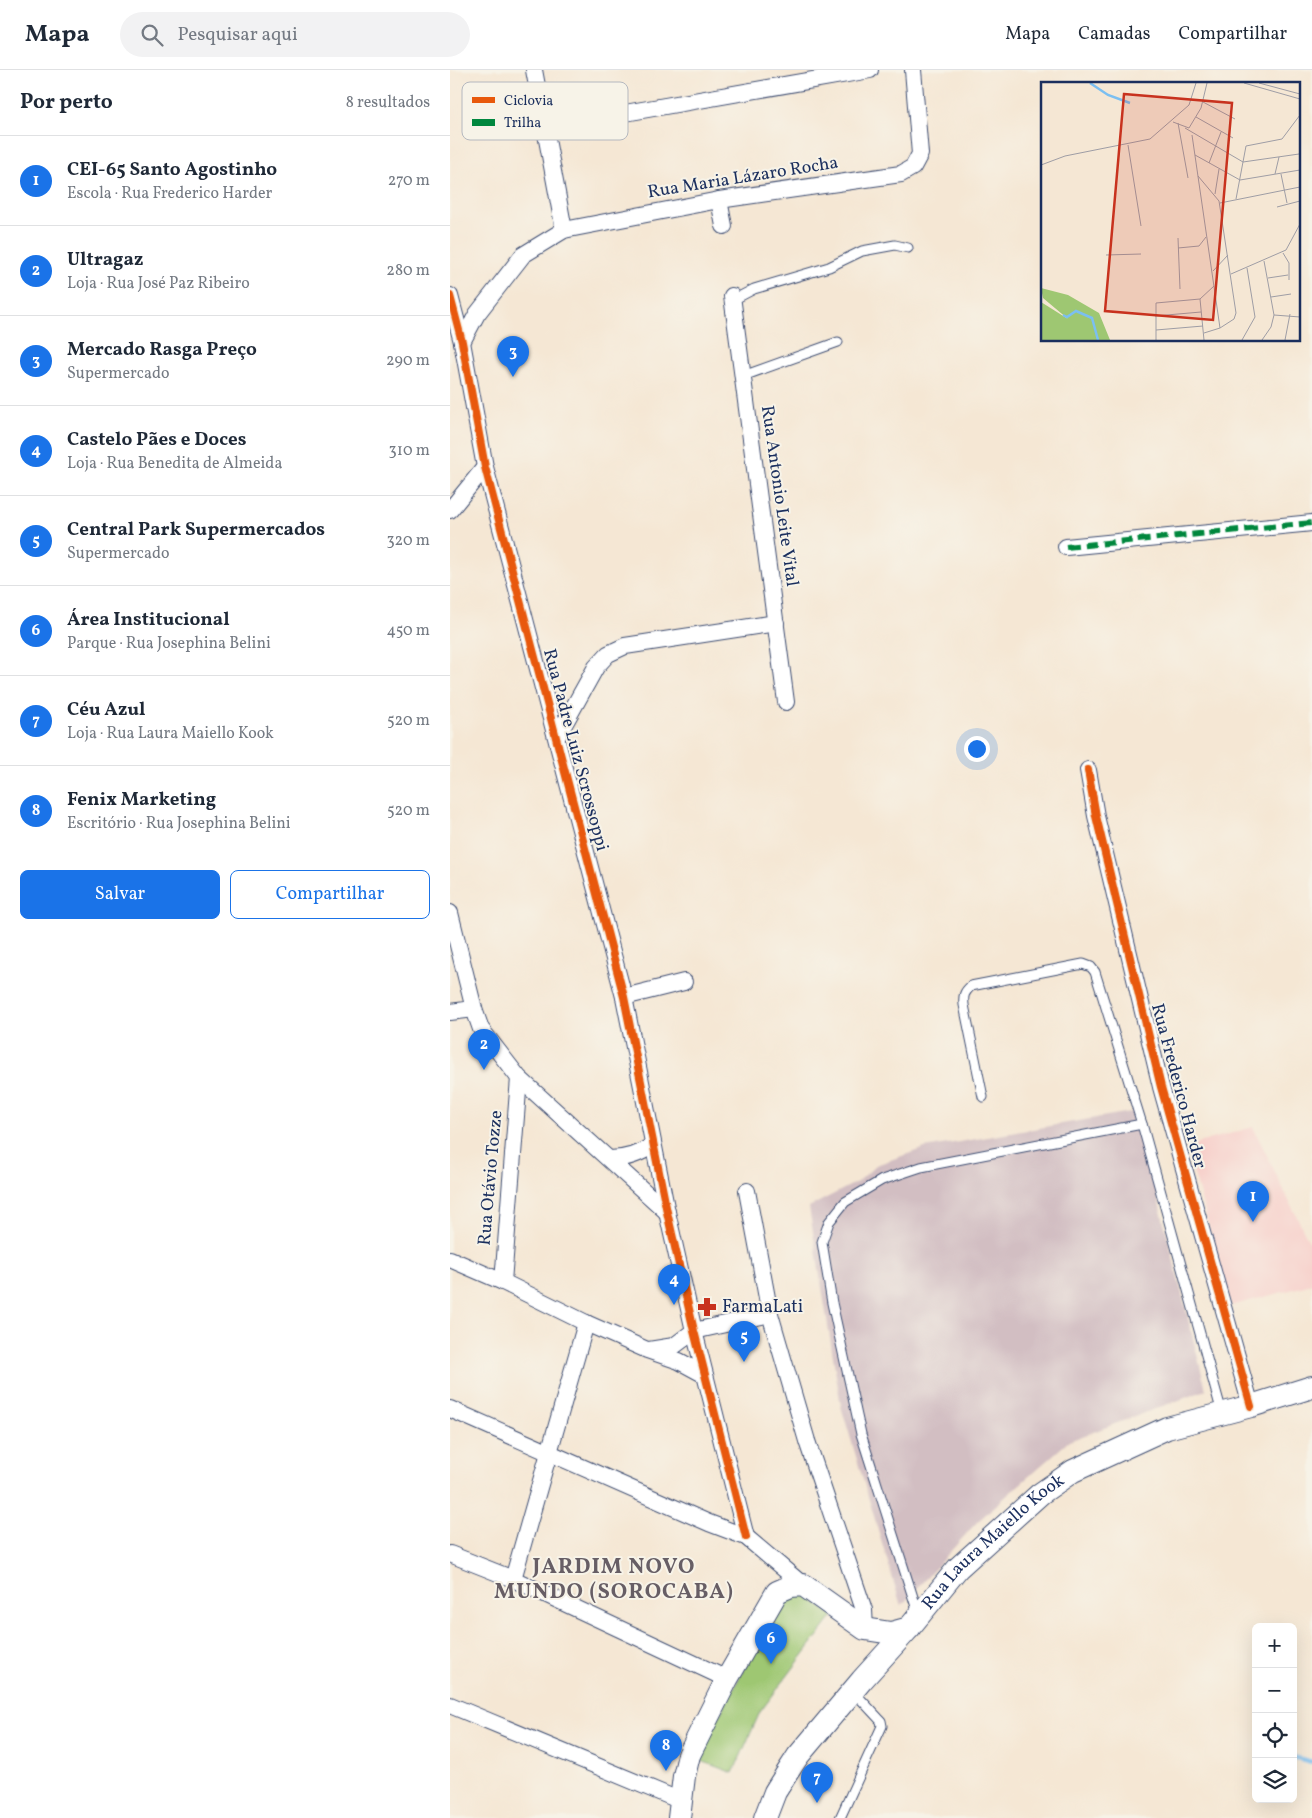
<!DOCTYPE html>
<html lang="pt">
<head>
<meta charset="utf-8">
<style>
  :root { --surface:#fff; --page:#f2f2f3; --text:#1f2937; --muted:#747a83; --line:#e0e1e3; --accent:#1a73e8 }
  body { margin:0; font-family:Vollkorn,serif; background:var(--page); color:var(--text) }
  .controls { position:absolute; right:15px; bottom:15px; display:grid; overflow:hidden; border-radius:8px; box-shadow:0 5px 20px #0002 }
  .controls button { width:45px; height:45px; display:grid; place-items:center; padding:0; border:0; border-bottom:1px solid var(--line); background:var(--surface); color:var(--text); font:25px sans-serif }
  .you { position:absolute; left:526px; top:678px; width:18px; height:18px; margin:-12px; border:4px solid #fff; border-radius:50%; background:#1a73e8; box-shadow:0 0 0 8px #1a73e833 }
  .badge { display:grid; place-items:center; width:32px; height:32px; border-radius:50%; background:var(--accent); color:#fff; font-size:16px; font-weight:700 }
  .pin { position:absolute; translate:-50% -41px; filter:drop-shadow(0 1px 2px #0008) }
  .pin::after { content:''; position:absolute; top:26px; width:18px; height:15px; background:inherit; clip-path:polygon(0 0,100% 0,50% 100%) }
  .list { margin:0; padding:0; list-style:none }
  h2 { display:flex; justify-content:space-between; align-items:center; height:65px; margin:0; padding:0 20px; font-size:21px }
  h2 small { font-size:16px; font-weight:400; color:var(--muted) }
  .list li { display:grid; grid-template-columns:32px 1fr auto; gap:15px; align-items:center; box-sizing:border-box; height:90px; padding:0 20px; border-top:1px solid var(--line) }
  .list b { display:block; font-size:19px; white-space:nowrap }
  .list p { margin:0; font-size:16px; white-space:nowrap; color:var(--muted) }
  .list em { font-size:16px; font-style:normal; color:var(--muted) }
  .actions { display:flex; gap:10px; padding:15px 20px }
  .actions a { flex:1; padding:11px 0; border:1px solid var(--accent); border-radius:8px; text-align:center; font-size:18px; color:var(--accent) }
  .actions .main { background:var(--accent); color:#fff }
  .icon { flex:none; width:28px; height:28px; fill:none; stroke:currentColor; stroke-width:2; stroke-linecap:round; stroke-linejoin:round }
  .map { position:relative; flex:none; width:862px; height:1748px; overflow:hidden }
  header { display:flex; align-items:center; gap:30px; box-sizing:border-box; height:70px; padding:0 25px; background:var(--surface); border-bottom:1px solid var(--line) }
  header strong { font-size:24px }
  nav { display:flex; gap:28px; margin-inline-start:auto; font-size:18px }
  .search { width:350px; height:45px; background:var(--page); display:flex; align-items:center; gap:12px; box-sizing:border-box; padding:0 18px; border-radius:28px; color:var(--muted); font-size:19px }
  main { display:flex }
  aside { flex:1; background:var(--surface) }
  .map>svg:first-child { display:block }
  .built { fill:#f7d0cb }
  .industrial { fill:#d2bec2 }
  .green { fill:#9ec772; stroke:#5c7b68 }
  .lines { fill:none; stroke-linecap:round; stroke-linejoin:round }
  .stream { stroke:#7bbff1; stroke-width:4.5 }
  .service-casing { stroke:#3c4b70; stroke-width:11 }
  .minor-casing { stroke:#3c4b70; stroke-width:18 }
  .secondary-casing { stroke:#3c4b70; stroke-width:24 }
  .service { stroke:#fff; stroke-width:9 }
  .minor { stroke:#fff; stroke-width:16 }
  .secondary { stroke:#fff; stroke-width:22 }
  .quiet { stroke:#00873e; stroke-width:6; stroke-dasharray:12 6; stroke-linecap:butt }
  .cycleway-casing { stroke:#f7f3e8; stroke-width:11 }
  .cycleway { stroke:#e8590c; stroke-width:8 }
  .labels { text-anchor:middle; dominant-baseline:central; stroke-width:4; stroke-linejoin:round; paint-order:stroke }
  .street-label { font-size:18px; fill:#1b2f5e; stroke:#f7f3e8 }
  .poi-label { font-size:18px; fill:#1b2f5e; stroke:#f7f3e8; text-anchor:start }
  .district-label { font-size:22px; font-weight:bold; letter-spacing:1px; fill:#675e65; stroke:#f7f3e8 }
  .inset-river { fill:none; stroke:#7bbff1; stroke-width:2.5 }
  .inset-road { fill:none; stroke:#9e9da5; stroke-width:1 }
  .view { fill:#c8321e; fill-opacity:0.15; stroke:#c8321e; stroke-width:2.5 }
  .inset-edge { fill:none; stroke:#1b2f5e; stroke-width:2.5 }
  .key { fill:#f7f3e8; stroke:#b5b8bf; stroke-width:1 }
  .key-label { font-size:14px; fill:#1b2f5e }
</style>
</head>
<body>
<header>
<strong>Mapa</strong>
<div class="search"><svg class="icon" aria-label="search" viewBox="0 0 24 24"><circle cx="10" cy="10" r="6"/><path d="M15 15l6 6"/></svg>Pesquisar aqui</div>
<nav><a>Mapa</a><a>Camadas</a><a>Compartilhar</a></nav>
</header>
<main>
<aside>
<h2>Por perto<small>8 resultados</small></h2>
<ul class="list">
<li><span class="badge">1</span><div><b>CEI-65 Santo Agostinho</b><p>Escola · Rua Frederico Harder</p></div><em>270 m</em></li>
<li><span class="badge">2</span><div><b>Ultragaz</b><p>Loja · Rua José Paz Ribeiro</p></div><em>280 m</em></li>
<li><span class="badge">3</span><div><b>Mercado Rasga Preço</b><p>Supermercado</p></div><em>290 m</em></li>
<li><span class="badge">4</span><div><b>Castelo Pães e Doces</b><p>Loja · Rua Benedita de Almeida</p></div><em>310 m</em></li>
<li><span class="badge">5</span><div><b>Central Park Supermercados</b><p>Supermercado</p></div><em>320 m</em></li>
<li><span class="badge">6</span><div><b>Área Institucional</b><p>Parque · Rua Josephina Belini</p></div><em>450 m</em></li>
<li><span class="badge">7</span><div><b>Céu Azul</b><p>Loja · Rua Laura Maiello Kook</p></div><em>520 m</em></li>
<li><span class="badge">8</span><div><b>Fenix Marketing</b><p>Escritório · Rua Josephina Belini</p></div><em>520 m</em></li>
</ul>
<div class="actions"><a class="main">Salvar</a><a>Compartilhar</a></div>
</aside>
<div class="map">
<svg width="862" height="1748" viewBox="0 0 862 1748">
  <rect width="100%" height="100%" fill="#f7f3e8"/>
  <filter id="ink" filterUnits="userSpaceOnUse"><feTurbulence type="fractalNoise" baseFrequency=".02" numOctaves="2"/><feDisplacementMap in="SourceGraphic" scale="10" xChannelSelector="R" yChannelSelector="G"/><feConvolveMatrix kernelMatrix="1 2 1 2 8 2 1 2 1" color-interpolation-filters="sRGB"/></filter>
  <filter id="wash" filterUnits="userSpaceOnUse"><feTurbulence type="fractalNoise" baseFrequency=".0096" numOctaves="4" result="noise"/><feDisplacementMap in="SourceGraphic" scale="20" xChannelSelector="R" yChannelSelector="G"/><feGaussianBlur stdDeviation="1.12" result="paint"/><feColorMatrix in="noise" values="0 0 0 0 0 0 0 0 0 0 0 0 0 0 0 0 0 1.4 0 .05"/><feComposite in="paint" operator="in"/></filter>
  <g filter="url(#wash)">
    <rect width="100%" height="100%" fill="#f5e7d4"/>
    <polygon class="built" points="803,1057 862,1178 862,1214 781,1236 738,1082 745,1074"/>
    <polygon class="industrial" points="686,1041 756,1320 619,1371 528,1451 451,1536 391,1336 359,1137 409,1111 426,1095 475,1078"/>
    <polygon class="green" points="350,1521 383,1546 310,1642 283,1703 246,1689 326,1539"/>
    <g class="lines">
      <polyline class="stream" points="843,1687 862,1692"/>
    </g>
  </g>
  <g filter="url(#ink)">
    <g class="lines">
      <g class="service-casing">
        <g id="service">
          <polyline points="283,230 304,219 379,197 412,181 445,175 458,178"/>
          <polyline points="293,306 388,272"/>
          <path d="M533,1027L514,935C513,926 514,922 521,916L633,894L641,897L645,902L692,1054L772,1343"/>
          <polyline points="468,1543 411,1364 382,1233 372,1172 379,1152 395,1132 432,1110 471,1097 692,1054"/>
          <polyline points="390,1748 432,1656 431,1651 404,1622"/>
        </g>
      </g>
      <g class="minor-casing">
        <g id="minor">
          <polyline points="84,0 114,160"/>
          <polyline points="95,57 420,0"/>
          <polyline points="269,130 274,156"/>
          <polyline points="0,226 12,272 35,397 174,927 217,1142 244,1261 296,1467"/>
          <polyline points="282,226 336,632"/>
          <polyline points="12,272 27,244 73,185 114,160 269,130 451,104 463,97 470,84 463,0"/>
          <polyline points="0,440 35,397"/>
          <polyline points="616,477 862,453"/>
          <polyline points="107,667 146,597 158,584 175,576 326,553"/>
          <polyline points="638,700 646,746 711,1017 801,1336"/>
          <polyline points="0,843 24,939 31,959 69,1008 217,1142"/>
          <polyline points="174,927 234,912"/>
          <polyline points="0,942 24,939"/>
          <path d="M160,1089C176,1089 190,1084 203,1075"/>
          <polyline points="297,1121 320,1244 357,1371 414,1540 415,1559"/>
          <polyline points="0,1189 53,1212 136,1253 197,1280 229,1291 253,1304"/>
          <polyline points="53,1212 69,1008"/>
          <polyline points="199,1280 224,1276 244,1261 320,1244"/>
          <polyline points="0,1339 259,1453 296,1467 353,1515"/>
          <polyline points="0,1484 63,1509 277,1609"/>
          <polyline points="63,1509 136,1253"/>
          <polyline points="0,1635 231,1731"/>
        </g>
      </g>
      <g class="secondary-casing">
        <g id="secondary">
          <polyline points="229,1748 234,1706 239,1685 277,1609 327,1522 341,1516 353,1515 415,1559 441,1563 459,1558"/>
          <path id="s1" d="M315,1748L325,1722L337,1703L348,1686L412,1610L459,1558L508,1498L590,1424L623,1401L717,1358L801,1336L862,1317"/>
        </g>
      </g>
      <use href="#service" class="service"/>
      <use href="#minor" class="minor"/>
      <use href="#secondary" class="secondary"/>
      <polyline class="quiet" points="616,477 862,453"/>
      <g class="cycleway-casing">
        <g id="cycleway">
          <polyline points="0,226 12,272 35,397 174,927 217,1142 244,1261 296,1467"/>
          <polyline points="638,700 646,746 711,1017 801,1336"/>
        </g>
      </g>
      <use href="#cycleway" class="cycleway"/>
    </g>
  </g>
  <defs>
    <g id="pharmacy-bare" transform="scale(1.5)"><path d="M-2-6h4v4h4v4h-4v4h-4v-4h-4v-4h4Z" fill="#c8321e" stroke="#f7f3e8" stroke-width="2.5" paint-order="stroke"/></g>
  </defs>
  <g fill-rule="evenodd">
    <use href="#pharmacy-bare" x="257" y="1237"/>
  </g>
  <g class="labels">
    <g class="street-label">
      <text transform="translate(293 108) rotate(-9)">Rua Maria Lázaro Rocha</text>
      <text transform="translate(329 426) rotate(82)">Rua Antonio Leite Vital</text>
      <text transform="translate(125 680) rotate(75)">Rua Padre Luiz Scrossoppi</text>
      <text transform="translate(728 1016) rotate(75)">Rua Frederico Harder</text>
      <text transform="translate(41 1108) rotate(-85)">Rua Otávio Tozze</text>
      <text stroke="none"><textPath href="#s1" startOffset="361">Rua Laura Maiello Kook</textPath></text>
    </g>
    <g class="poi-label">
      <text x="272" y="1237">FarmaLati</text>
    </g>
    <g class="district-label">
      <text x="164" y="1497">JARDIM NOVO<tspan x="164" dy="25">MUNDO (SOROCABA)</tspan></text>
    </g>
  </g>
  <g transform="translate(591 12)">
    <rect width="259" height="259" fill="#f5e7d4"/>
    <path d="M0,206L27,213L58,231L69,258H0V220L27,237L2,216Z" fill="#9ec772"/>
    <path class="inset-river" d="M49,1L67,13L89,21M22,233L26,235L35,229L51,236L57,258"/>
    <path class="inset-road" d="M203,1L259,17M218,1L259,12M162,20L194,37M155,35L192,56M132,40L148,46L160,26L166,1M137,41L147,96M144,46L202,80L258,72M151,53L179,246M87,63L100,144M154,73L199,98L259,88M168,81L180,50M0,83L24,74L109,57L148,23L155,1M234,92L238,75M240,92L246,121M157,94L178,119L195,231L193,237L179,246L163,251M174,112L178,87M195,117L205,64L241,57L259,33M179,121L259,105M236,125L259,119M137,156L139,207M137,166L158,164L165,155M242,171L248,181V198M65,173L100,172M172,189L187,173M190,192L245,168L259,142M227,196L247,193M230,215L250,212M159,217L163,258M233,233L259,235M114,234L160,230M115,248L162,244M115,258V221L159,217L173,204M201,258L214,235L206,186M221,258L230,245L233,233L223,179M244,258L249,232"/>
    <path class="view" d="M83,12L191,21L172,238L64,229Z"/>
    <rect width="259" height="259" class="inset-edge"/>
  </g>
  <rect x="12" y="12" width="166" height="58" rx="8" class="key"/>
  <rect x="22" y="27" width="23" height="6" fill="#e8590c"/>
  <rect x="22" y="49" width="23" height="7" fill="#00873e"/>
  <g class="key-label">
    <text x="54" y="35">Ciclovia</text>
    <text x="54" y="57">Trilha</text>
  </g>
</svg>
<div class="controls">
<button>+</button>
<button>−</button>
<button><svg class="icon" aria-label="locate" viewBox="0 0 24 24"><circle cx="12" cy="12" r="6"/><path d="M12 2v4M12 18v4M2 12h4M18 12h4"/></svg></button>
<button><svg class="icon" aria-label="layers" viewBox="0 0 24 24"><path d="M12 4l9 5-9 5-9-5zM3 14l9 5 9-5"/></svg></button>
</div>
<div class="you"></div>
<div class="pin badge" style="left:803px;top:1152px">1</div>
<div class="pin badge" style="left:34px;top:1000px">2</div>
<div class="pin badge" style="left:63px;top:307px">3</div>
<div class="pin badge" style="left:224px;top:1235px">4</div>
<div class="pin badge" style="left:294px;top:1292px">5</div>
<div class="pin badge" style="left:321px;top:1594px">6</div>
<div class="pin badge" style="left:367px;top:1733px">7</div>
<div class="pin badge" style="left:216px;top:1701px">8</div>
</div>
</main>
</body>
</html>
